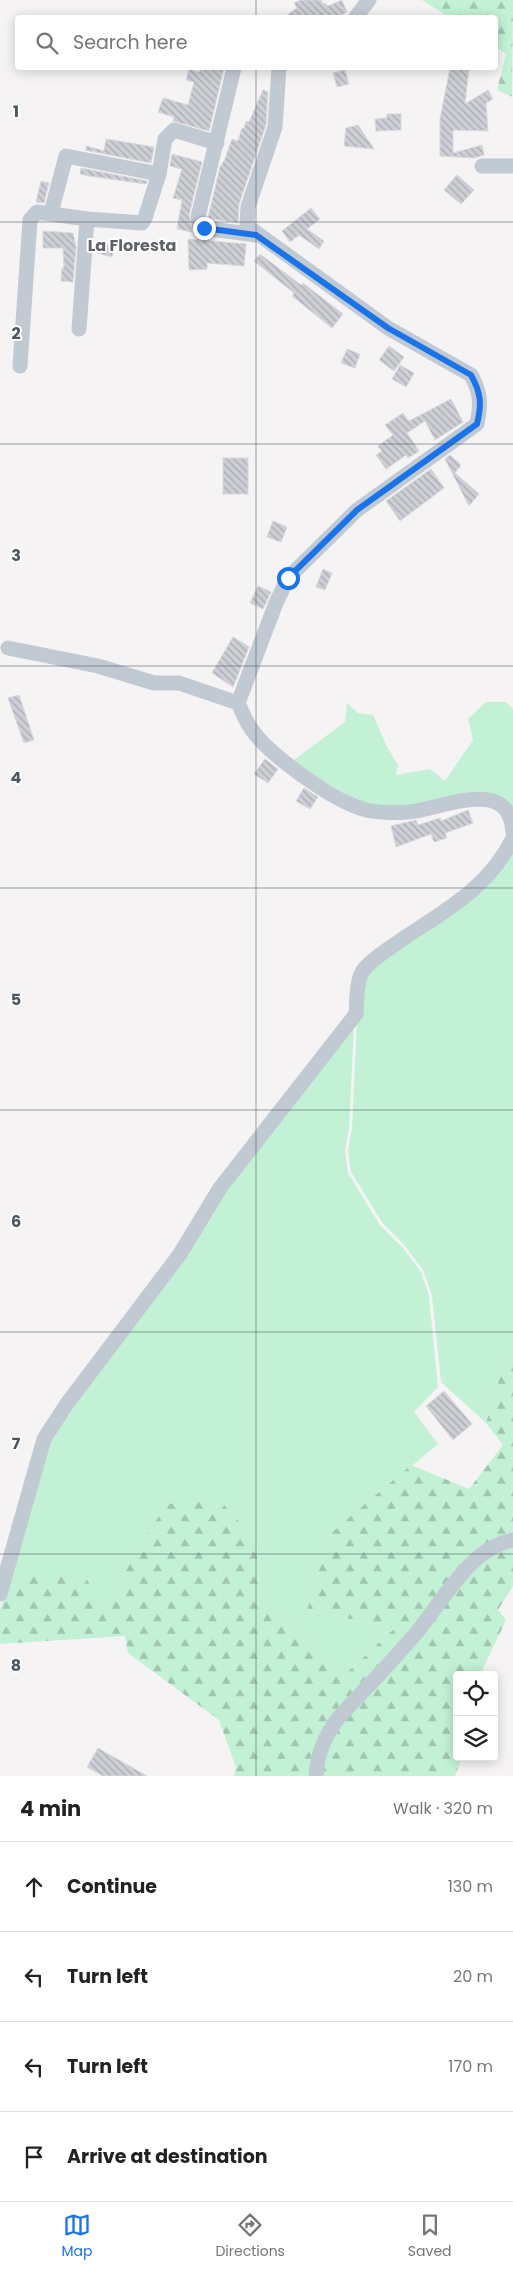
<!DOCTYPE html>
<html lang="en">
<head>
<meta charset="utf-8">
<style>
  :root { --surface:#fff; --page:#f6f6f6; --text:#222; --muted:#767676; --line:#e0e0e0; --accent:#1a73e8 }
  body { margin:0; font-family:Poppins,sans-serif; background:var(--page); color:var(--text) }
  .controls { position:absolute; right:15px; bottom:15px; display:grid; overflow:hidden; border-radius:5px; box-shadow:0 2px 12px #0003 }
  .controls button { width:45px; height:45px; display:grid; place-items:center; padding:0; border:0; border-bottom:1px solid var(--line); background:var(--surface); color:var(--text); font:25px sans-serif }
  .stop { position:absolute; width:15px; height:15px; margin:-11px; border:4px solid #1a73e8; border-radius:50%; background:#fff }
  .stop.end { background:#1a73e8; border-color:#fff; box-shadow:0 1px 5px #0008 }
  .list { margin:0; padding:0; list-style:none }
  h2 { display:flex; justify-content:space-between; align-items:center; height:65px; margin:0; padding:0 20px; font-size:21px }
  h2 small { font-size:16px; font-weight:400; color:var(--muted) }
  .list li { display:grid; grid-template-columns:32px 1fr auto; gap:15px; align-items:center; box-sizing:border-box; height:90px; padding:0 20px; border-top:1px solid var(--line) }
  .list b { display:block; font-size:19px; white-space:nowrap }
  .list em { font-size:16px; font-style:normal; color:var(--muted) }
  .icon { flex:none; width:28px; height:28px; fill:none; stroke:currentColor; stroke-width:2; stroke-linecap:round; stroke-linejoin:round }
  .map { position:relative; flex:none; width:513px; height:1776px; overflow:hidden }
  .search { position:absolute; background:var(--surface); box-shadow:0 2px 12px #0003; left:15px; right:15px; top:15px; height:55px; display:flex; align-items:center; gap:12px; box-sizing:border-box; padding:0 18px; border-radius:5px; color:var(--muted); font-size:19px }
  .sheet { height:425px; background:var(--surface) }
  nav { display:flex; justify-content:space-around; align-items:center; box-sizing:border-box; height:70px; border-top:1px solid var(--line); background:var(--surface); font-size:14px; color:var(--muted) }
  nav a { display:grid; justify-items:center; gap:2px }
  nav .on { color:var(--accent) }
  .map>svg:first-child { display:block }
  .grass { fill:#c3f1d5 }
  .forest { fill:url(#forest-firs) }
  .building { fill:url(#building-back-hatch); stroke:#d7d9de }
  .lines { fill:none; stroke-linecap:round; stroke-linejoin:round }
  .street { stroke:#c1cad2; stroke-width:15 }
  .route { stroke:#1a73e8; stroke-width:6 }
  .grid { fill:none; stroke:#4a5661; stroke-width:1; stroke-opacity:0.55 }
  .labels { text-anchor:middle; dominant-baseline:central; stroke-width:4; stroke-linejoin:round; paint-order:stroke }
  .quarter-label { font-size:16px; font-weight:bold; fill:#5f6368; stroke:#fff }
  .grid-label { font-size:16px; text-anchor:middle; font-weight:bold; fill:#4a5661; stroke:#fff; stroke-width:4; stroke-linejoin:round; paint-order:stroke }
</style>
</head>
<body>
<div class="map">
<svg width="513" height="1776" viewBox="0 0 513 1776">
  <defs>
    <pattern id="forest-firs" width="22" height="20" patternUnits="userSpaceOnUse" patternTransform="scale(1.25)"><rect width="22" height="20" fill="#c3f1d5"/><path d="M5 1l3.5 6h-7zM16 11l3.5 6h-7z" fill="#a0c6b0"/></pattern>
    <pattern id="building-back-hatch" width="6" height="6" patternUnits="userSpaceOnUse" patternTransform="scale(1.25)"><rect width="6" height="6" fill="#cdcfd5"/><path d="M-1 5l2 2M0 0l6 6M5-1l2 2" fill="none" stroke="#a8abb0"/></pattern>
  </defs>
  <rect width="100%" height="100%" fill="#f5f3f3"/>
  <g class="grass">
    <polygon points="486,702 506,702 513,709 513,811 506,803 408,808 365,805 291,762 345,722 347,703 358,713 373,715 387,747 398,765 396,775 430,769 445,781 473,740 468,719"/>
    <polygon points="513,850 513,1359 504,1363 486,1423 441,1382 432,1295 423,1270 405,1246 382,1222 351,1172 348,1151 352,1129 357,1020 364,983 368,972"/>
    <polygon points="354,1024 349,1128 345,1151 348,1173 380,1225 403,1248 421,1272 429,1296 438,1387 414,1412 438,1444 330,1534 307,1610 395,1628 339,1680 288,1617 260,1611 257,1542 139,1544 106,1613 10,1575 49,1441 224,1190"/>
  </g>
  <g class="forest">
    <polygon points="422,0 513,0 512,97 497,90 506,54 496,47 496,18 449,17"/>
    <polygon points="513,1359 513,1586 498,1610 506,1620 480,1675 457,1675 457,1757 462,1757 455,1776 234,1776 236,1768 219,1720 128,1653 125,1636 0,1644 0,1611 10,1575 83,1573 106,1612 139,1544 168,1504 219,1499 257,1542 260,1611 288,1617 339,1680 395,1628 307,1610 330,1534 411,1465 469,1489 503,1445 486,1423 504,1363"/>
  </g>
  <g class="building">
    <polygon points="301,0 321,0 323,4 325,3 328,6 342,0 347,12 336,18 283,18 297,8 294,3"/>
    <polygon points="201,68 224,68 209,131 173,121 174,117 158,112 163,98 188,105 194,82 186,80 189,69 199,72"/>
    <polygon points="450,68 469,68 465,104 488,90 493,99 486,103 488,131 453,130 453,153 482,145 484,155 474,158 440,156 440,119"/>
    <polygon points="345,70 349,84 337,87 333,73"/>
    <polygon points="263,90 268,92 266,125 239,204 238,223 208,218 220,167 225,159 232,139 238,141 242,128 244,129 246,121 249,122"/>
    <polygon points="387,114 401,114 401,130 376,131 375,119 387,118"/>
    <polygon points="358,125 374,149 344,146 346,128"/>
    <polygon points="106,139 154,147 151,163 85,150 87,146 104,151"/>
    <polygon points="172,154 202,162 189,215 192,232 177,229 182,200 173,198 182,169 170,166"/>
    <polygon points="81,168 147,181 146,184 89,176 80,174"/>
    <polygon points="457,175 474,190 461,204 444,190"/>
    <polygon points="41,181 49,183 44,203 36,202"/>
    <polygon points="311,208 320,219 307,229 324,241 319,249 299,235 290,242 282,231"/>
    <polygon points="43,231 73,233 76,247 73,282 61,281 62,268 64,268 63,248 43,248"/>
    <polygon points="188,239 246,244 244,266 207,263 207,269 189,270"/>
    <polygon points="97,242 115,247 112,257 94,252"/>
    <polygon points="260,254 301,285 303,283 343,314 332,328 292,296 294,293 254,261"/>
    <polygon points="389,346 404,357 394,371 379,360"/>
    <polygon points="347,349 360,354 355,368 341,363"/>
    <polygon points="400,365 414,373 406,387 392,379"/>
    <polygon points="451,399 463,422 435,440 425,421 407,433 419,451 408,458 406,455 386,469 376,455 382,451 378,446 393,435 385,425 403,413 409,421"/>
    <polygon points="450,455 461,465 455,473 479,494 469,506 445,459"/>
    <rect x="223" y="458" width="25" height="36"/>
    <polygon points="431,469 444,488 400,521 386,501"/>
    <polygon points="273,521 287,527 281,542 267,537"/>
    <polygon points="323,569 332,573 325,590 316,587"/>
    <polygon points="258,586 271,592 263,609 250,603"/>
    <polygon points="233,637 249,647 233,687 212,673"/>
    <polygon points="19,695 34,740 24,743 8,698"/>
    <polygon points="265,759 278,769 268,783 254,774"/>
    <polygon points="304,788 318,797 310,809 296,801"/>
    <polygon points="468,810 473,823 445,833 447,838 434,842 431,834 396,847 391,826 416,820 418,825 440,818 441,821"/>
    <polygon points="444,1391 472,1424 453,1440 426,1406"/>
    <polygon points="98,1748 147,1776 103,1776 87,1767"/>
  </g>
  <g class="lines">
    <g class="street">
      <polyline points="355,18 369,0"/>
      <polyline points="234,68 198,217 199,225 204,228 256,235"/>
      <path d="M279,68L275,127L248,207L247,226L388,328L471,375C481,393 481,404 477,424L357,510L288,578L276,603L238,703C242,711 245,720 250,727C267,754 332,800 363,809C375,813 396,813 408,812C441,810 509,774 513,832"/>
      <polyline points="482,166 513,166"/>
      <polyline points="51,213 66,156 159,174"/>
      <polyline points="79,329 87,219"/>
      <polyline points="20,366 30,220 37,212 87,219 142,223 145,218 159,174 165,139 174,130 217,143"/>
      <polyline points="8,648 98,666 154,683 179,683 238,703"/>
      <path d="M0,1594L44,1439L66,1405L180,1254L220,1188L356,1014C357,1000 356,980 364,969C374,957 392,947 404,938C448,909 489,887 513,838"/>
      <path d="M316,1776C317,1753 325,1735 339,1717C365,1689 392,1662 417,1632C442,1602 471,1547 513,1540"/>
    </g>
  </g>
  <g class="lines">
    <path class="route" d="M204,228L256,235L388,328L471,375C481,393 482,404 477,424L357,510L288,578"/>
  </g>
  <path class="grid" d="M256,0V18M256,68V1776M0,222H513M0,444H513M0,666H513M0,888H513M0,1110H513M0,1332H513M0,1554H513"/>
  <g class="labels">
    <g class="quarter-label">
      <text x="132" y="245">La Floresta</text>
    </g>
  </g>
  <g class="grid-label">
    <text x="16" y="117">1</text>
    <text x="16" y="339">2</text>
    <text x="16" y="561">3</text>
    <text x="16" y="783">4</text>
    <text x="16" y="1005">5</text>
    <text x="16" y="1227">6</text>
    <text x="16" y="1449">7</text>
    <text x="16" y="1671">8</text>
  </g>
</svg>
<div class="controls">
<button><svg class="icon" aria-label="locate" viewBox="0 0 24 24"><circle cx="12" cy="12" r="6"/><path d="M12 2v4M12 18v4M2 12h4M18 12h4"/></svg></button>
<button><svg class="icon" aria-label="layers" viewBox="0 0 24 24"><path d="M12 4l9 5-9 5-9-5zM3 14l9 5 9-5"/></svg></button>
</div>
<div class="stop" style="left:288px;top:578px"></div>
<div class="stop end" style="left:204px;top:228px"></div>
<div class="search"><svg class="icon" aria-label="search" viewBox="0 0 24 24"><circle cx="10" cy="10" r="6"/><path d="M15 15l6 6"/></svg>Search here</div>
</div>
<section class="sheet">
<h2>4 min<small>Walk · 320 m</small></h2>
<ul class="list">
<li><svg class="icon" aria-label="ahead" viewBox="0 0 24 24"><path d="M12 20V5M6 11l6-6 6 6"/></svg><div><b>Continue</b></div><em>130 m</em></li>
<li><svg class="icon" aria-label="left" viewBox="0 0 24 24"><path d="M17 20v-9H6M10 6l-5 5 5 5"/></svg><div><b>Turn left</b></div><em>20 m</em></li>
<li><svg class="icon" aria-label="left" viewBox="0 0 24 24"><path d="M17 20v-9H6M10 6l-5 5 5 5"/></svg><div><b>Turn left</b></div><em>170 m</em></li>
<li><svg class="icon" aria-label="arrive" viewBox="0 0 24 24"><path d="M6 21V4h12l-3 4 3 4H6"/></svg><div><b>Arrive at destination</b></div></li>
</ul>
</section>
<nav>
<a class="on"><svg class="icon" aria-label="map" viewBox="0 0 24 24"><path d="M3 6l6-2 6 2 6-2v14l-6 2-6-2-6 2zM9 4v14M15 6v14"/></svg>Map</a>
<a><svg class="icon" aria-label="directions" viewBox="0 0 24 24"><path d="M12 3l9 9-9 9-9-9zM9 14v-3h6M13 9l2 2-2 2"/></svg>Directions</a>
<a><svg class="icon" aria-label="saved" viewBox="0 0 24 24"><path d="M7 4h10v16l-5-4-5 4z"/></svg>Saved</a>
</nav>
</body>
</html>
